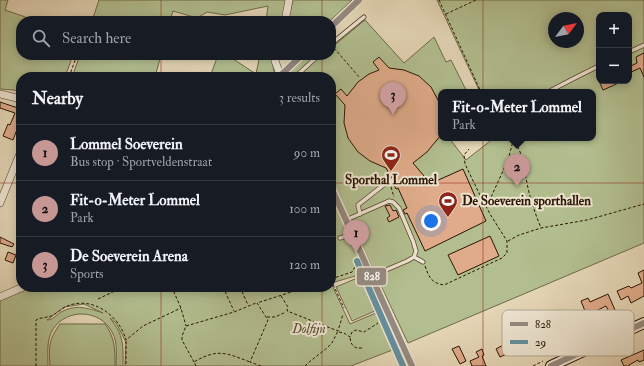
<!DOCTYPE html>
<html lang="en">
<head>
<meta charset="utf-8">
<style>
  :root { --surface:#171b24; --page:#242831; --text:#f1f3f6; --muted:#9ea1a6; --line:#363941; --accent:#c59692 }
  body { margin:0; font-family:"IM FELL Double Pica",serif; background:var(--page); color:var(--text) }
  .controls { position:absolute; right:12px; top:12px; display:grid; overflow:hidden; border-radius:8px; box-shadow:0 2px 10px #0003 }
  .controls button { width:36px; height:36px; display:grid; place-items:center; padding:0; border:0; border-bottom:1px solid var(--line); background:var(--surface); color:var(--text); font:20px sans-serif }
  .compass { position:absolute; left:548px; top:12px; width:36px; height:36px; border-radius:50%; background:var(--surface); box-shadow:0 2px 10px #0003; rotate:58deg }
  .you { position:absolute; left:431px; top:221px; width:14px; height:14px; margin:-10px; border:3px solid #fff; border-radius:50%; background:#1a73e8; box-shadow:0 0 0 6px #1a73e833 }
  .badge { display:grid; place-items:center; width:26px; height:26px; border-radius:50%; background:var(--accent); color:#111; font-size:13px; font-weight:700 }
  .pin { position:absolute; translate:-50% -33px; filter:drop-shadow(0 1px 2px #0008) }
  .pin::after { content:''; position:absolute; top:21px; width:14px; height:12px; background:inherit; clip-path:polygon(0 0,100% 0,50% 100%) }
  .popup { position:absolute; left:438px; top:89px; width:158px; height:52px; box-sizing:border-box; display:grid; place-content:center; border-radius:8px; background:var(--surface); filter:drop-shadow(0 1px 3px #0005); font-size:13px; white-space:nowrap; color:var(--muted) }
  .popup b { font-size:15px; color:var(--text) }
  .popup::after { content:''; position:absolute; left:50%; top:100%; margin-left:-8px; border:8px solid transparent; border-top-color:var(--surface) }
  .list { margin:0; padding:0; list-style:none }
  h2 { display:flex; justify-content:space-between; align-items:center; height:52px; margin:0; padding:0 16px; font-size:17px }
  h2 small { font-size:13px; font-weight:400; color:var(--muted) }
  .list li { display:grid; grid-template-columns:26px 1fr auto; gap:12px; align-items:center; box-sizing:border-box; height:56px; padding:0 16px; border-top:1px solid var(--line) }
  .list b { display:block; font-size:15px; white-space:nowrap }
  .list p { margin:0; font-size:13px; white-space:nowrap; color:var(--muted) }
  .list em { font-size:13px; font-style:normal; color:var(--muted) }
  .icon { flex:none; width:22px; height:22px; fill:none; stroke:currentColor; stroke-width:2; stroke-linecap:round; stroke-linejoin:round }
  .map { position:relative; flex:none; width:644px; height:366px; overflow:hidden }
  .search { position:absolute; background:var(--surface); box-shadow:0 2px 10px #0003; left:16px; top:16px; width:320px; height:44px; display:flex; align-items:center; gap:10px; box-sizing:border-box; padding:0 14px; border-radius:16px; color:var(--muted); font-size:15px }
  .panel { position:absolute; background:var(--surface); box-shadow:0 2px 10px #0003; left:16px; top:72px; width:320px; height:220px; border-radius:16px }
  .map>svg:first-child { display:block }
  .green { fill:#b2be8f; stroke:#6f6a49; fill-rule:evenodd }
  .building { fill:#dfab8a; stroke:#2c1503 }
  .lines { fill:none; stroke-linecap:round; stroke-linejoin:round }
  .lane-casing { stroke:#5a4530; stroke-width:5 }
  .street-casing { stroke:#5a4530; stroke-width:8 }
  .secondary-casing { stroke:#2c1503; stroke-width:12 }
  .path { stroke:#2c1503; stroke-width:1; stroke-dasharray:3 2; stroke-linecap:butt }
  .lane { stroke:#ede4d0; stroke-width:3.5 }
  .street { stroke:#ede4d0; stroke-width:7 }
  .secondary { stroke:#ede4d0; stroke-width:10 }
  .bus-1-casing { stroke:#ede4d0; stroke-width:9 }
  .bus-2-casing { stroke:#ede4d0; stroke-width:9 }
  .bus-1 { stroke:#968a81; stroke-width:6 }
  .bus-2 { stroke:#658fa0; stroke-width:6 }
  .grid { fill:none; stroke:#8f2418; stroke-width:1; stroke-opacity:0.55 }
  .labels { text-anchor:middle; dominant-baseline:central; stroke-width:4; stroke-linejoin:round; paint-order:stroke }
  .poi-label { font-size:13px; font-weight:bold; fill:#2c1503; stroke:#ede4d0 }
  .park-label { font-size:13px; font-style:italic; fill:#54482d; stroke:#ede4d0 }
  .key { fill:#ede4d0; stroke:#b3a692; stroke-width:1 }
  .key-label { font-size:11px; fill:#2c1503 }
  .line-badge { stroke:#ede4d0; stroke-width:1.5 }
  .badge-label { font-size:11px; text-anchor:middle; font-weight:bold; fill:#fff }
</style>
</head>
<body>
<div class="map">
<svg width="644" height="366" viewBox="0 0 644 366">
  <rect width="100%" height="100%" fill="#e4d6b6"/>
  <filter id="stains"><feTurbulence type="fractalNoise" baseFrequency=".005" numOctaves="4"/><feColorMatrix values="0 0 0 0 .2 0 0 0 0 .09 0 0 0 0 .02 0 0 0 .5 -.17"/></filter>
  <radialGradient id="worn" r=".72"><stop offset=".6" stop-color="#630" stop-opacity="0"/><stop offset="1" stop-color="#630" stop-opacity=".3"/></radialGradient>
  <g class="green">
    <polygon points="0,0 8,0 5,10 37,21 21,21 21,55 73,55 65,77 21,77 21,92 14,90 0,89"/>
    <polygon points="99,0 288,0 282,21 266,21 268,6 225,15 207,12 197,18 173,11 170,21 92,21"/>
    <polygon points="293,0 352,0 330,21 288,21"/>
    <path d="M437,0H644V243L408,343L331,180V77H285L287,73L307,55H331V48L365,20L404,63L434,37L446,62L451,60L466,90L463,92H441V138H449L466,160L494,138H593V92H480ZM599,15H629V81H599ZM554,18H578V42H554Z"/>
    <polygon points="80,55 161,55 155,77 72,77"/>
    <polygon points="218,55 227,55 256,74 260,55 273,55 273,66 275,75 273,77 210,77"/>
    <polygon points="331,194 366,273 331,283"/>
    <polygon points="362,276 377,310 352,321 336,287"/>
    <path d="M331,283L350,324L383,310L400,347L351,366H125L126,342L116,323L110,318C124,336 123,344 123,366H116C116,355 118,342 112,332C100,309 67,308 53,329C46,340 48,354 48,366H0V300L29,287H331ZM84,304L103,313C87,308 77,304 61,312C56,315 53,320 47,320L64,307Z"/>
    <path d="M60,324H105C115,338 115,349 115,366H50C49,346 48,341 60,324Z"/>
  </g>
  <g class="building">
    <polygon points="644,53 644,77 640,68 629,73 629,67 637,63 636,57"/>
    <polygon points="379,57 389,68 404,70 419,76 431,87 438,100 441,110 441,135 427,152 413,163 424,176 421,178 425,186 463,169 486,221 425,251 407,213 405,214 403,210 407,208 398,188 396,189 393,183 395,181 395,178 391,177 386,168 370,161 358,152 348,138 344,123 345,105 335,94 341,89 347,96 358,82 369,74 379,70 373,62"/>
    <polygon points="599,81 623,81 603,90"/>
    <polygon points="0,102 21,109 21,119 13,140 3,136 8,124 10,125 15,113 0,108"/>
    <polygon points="390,205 393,211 396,210 399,217 389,222 387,218 390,216 385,206"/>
    <polygon points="490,236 499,256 458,275 448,255"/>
    <polygon points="0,237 14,244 12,247 0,243"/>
    <polygon points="8,252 16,255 13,263 5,260"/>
    <polygon points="644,270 644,296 631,303 628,296 621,300 617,291 629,286 631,288 642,283 638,273"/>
    <polygon points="608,294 615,310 609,312 606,306 596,311 597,315 595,316 596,319 590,321 589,319 582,322 578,314 585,311 581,301 588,298 590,302"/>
    <polygon points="545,313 550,323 546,324 553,339 540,344 538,340 525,346 523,341 516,344 511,333 524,328 527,333 544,325 540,316"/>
    <polygon points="569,317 574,328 564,333 559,322"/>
    <polygon points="505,344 509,353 500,357 496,349"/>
    <polygon points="459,346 466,361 460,364 452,349"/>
    <polygon points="482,349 484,355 482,356 486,366 472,366 470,361 479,357 476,352"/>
    <polygon points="644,350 644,360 639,362 638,360 629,365 629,366 624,366 621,360"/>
  </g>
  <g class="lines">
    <g class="lane-casing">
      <g id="lane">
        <polyline points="331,44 364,17"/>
        <polyline points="629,52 644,45"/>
        <polyline points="295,77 319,55"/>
        <path d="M548,92C565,83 582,74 599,66"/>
        <polyline points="360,214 358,205 386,183 392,180"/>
        <polyline points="346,220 389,201 393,202 399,208 413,241 416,251 414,257 407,261 372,276"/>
        <polyline points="340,238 353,234"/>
        <polyline points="414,257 423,262"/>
      </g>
    </g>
    <g class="street-casing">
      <g id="street">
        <polyline points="285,21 289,0"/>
        <polyline points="331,27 359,0"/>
        <polyline points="276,55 275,61 281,77"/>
        <polyline points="279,77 302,55"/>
        <polyline points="0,94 21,99"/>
        <polyline points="331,187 412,366"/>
        <polyline points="0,203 21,151"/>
        <polyline points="0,297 23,287"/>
      </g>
    </g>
    <g class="secondary-casing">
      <polyline id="secondary" points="551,366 644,323"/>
    </g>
    <g class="path">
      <polyline points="439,0 481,92"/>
      <polyline points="446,14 476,0"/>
      <polyline points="334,48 360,78"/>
      <polyline points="69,77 77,55"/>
      <path d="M512,138C524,154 523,165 527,183C530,199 535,213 541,228"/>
      <polyline points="391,187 394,197"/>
      <polyline points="487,206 508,160 513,141"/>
      <polyline points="508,241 519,235 541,228 587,220 644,204"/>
      <path d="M425,266C429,277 431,283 444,285L502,258L507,253V241L490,214L478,191L465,164L464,155L469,149"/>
      <polyline points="331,279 352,272 355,267"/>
      <polyline points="331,280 344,308"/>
      <polyline points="181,287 173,290 181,308 186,326"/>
      <polyline points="221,287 224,290"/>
      <polyline points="223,287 234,311"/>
      <polyline points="240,287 248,305"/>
      <polyline points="281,296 288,307 287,311 338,331 343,314"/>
      <polyline points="98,299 123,287"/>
      <polyline points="267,317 275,317 286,312"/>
      <polyline points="339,332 344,333 350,337 352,332 356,330 364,332 378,323"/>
      <path d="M350,338C351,345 354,349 362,348"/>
      <polyline points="126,341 126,366"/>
      <polyline points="194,362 182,340 182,336 186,326 234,312 256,303"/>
      <path d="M36,366V320C41,317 46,318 51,316C58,313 63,307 70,305C95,297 120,317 126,340L143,326L181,308"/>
      <path d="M196,366L194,362C218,348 226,353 250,362"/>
      <polyline points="261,366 250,362 268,320 257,303 307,287"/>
      <path d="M305,366C313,358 322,353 330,345C334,341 335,336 338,331"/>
      <polyline points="533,366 543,361"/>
    </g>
    <use href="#lane" class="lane"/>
    <use href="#street" class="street"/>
    <use href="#secondary" class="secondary"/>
    <g class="bus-1-casing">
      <g id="bus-1">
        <polyline points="331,27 359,0"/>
        <polyline points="280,76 302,55"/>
        <polyline points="331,187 412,366"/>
        <polyline points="551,366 644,323"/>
      </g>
    </g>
    <g class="bus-2-casing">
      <polyline id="bus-2" points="357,261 403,366"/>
    </g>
    <use href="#bus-1" class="bus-1"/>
    <use href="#bus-2" class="bus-2"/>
  </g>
  <path class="grid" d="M161,0V21M322,0V21M483,0V366M161,55V77M322,55V77M0,183H21M331,183H644M161,287V366M322,287V366"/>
  <defs>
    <g id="stadium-pin" transform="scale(1)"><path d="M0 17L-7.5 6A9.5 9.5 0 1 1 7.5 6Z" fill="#8f2418" stroke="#ede4d0"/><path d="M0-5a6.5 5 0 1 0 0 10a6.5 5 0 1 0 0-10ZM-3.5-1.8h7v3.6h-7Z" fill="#fff"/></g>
  </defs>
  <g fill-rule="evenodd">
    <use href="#stadium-pin" x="391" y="155"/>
    <use href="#stadium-pin" x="448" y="201"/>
  </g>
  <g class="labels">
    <g class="poi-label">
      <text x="391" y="180">Sporthal Lommel</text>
      <text x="462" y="201" text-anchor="start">De Soeverein sporthallen</text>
    </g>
    <g class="park-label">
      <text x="309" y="329">Dolfijn</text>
    </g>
  </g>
  <rect x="502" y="310" width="132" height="46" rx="6" class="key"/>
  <rect x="510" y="322" width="18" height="4" fill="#968a81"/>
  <rect x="510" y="340" width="18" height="4" fill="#658fa0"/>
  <g class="key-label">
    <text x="535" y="328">828</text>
    <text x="535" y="346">29</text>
  </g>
  <rect class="line-badge" x="356" y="267" width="31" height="19" rx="4" fill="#968a81"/>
  <g class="badge-label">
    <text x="372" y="280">828</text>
  </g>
  <rect width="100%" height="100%" filter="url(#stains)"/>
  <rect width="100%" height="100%" fill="url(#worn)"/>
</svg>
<div class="controls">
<button>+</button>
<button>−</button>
</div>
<svg class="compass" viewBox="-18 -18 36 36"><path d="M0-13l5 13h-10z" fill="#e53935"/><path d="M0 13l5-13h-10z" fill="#9ea1a6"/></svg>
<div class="you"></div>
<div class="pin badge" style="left:356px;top:253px">1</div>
<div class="pin badge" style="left:517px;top:187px">2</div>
<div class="popup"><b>Fit-o-Meter Lommel</b>Park</div>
<div class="pin badge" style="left:393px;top:115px">3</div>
<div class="search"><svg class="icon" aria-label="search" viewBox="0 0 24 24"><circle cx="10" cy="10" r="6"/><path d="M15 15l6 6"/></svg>Search here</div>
<section class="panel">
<h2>Nearby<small>3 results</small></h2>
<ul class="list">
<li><span class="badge">1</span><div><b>Lommel Soeverein</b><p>Bus stop · Sportveldenstraat</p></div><em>90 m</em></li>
<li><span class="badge">2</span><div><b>Fit-o-Meter Lommel</b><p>Park</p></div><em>100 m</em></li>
<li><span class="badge">3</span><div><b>De Soeverein Arena</b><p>Sports</p></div><em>120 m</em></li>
</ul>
</section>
</div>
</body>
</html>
